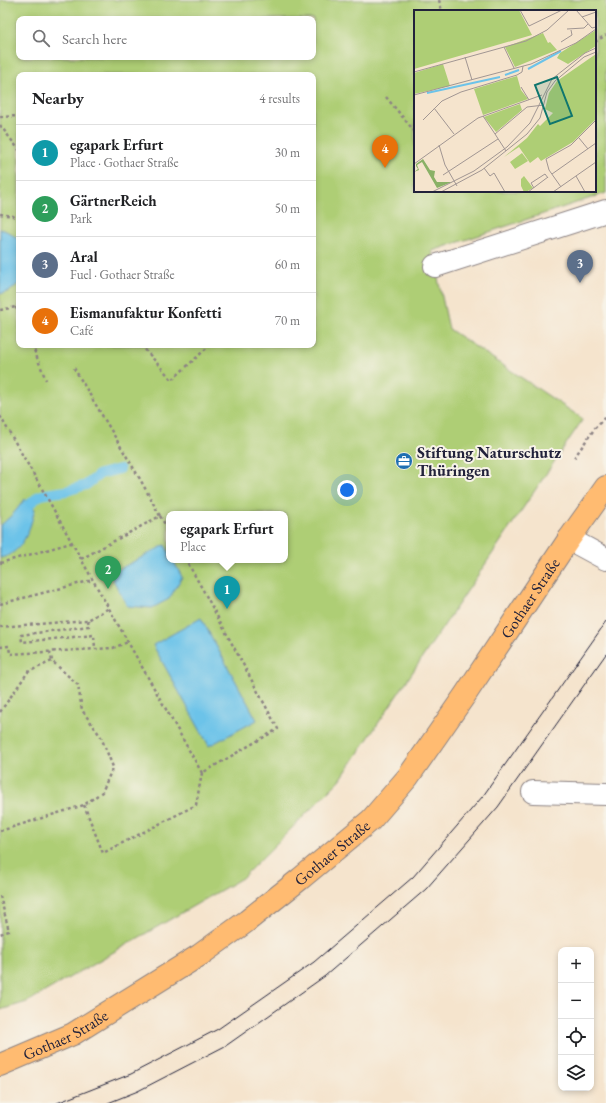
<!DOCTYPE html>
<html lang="en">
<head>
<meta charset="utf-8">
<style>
  :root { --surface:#fff; --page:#f6f6f6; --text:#202124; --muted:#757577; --line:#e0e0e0; --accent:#0b8043 }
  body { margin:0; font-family:"EB Garamond",serif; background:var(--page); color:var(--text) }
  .controls { position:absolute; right:12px; bottom:12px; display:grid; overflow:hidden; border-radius:8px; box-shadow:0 2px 6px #0003 }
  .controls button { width:36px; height:36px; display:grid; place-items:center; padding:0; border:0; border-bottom:1px solid var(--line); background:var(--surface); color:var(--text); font:20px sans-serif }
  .you { position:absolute; left:347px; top:490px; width:14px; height:14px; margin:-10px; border:3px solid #fff; border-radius:50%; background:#1a73e8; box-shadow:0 0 0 6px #1a73e833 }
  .badge { display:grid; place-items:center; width:26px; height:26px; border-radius:50%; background:var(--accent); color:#fff; font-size:13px; font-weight:700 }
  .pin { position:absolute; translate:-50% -33px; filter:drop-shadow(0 1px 2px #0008) }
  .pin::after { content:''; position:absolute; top:21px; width:14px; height:12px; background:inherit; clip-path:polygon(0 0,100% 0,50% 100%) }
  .popup { position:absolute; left:166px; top:511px; width:122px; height:52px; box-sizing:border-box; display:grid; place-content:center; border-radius:8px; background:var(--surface); filter:drop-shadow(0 1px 3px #0005); font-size:13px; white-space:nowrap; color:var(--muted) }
  .popup b { font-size:15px; color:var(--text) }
  .popup::after { content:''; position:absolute; left:50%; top:100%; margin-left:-8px; border:8px solid transparent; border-top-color:var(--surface) }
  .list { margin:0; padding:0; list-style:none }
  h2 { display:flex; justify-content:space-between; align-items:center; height:52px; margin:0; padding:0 16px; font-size:17px }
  h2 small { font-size:13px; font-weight:400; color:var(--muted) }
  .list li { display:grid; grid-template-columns:26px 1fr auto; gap:12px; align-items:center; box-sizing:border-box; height:56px; padding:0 16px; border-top:1px solid var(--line) }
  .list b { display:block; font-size:15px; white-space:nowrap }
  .list p { margin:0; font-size:13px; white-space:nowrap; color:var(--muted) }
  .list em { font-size:13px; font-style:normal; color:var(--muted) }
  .icon { flex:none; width:22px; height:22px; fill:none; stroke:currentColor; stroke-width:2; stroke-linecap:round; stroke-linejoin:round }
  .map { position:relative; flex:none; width:606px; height:1103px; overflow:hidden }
  .search { position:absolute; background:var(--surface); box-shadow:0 2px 6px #0003; left:16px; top:16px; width:300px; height:44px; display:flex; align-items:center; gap:10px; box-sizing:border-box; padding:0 14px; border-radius:8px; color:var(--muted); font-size:15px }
  .panel { position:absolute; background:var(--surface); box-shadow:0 2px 6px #0003; left:16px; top:72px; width:300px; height:276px; border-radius:8px }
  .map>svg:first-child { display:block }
  .green { fill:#aece75; stroke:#687858; fill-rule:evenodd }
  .water { fill:#6cc3e9; stroke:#477292 }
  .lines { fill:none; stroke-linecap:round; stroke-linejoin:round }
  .stream { stroke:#6cc3e9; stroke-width:10 }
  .minor-casing { stroke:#8c8384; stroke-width:24 }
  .major-casing { stroke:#8c8384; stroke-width:24 }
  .path { stroke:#8c8384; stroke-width:2.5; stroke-dasharray:3 3; stroke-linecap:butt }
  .minor { stroke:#fff; stroke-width:22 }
  .major { stroke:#ffbb71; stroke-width:22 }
  .tram { stroke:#22223b; stroke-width:1 }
  .labels { text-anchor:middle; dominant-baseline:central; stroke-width:4; stroke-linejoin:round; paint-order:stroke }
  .poi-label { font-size:16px; font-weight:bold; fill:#22223b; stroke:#f7f3e8; text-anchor:start }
  .street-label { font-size:16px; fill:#22223b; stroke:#f7f3e8 }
  .inset-river { fill:none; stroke:#6cc3e9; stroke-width:2 }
  .inset-road { fill:none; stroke:#a19693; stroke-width:1 }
  .view { fill:#0f766e; fill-opacity:0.15; stroke:#0f766e; stroke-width:2 }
  .inset-edge { fill:none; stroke:#22223b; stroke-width:2 }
</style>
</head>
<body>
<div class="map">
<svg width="606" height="1103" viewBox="0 0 606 1103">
  <rect width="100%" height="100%" fill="#f7f3e8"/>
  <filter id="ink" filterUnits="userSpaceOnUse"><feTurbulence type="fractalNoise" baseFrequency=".025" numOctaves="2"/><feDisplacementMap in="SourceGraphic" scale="8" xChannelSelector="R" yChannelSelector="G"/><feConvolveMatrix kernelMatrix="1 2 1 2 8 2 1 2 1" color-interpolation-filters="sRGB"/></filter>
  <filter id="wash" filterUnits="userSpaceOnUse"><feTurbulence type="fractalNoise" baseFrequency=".012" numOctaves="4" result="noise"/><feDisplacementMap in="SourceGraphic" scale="16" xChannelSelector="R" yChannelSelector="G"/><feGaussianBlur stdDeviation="0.9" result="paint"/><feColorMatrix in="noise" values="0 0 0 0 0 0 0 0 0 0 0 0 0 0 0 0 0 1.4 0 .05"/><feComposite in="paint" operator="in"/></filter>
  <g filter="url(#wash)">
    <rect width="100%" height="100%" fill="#f5e4cd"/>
    <path class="green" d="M0,0H606V193L432,251L449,329L583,419L340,780L242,878L27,1002L0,1010ZM415,11H595V191H415ZM19,19H313V57H19ZM19,75H313V345H19ZM169,514H285V560H169Z"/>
    <g class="water">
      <path d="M0,229C8,231 14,235 19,241V283L10,291L0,294Z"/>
      <path d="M25,499L35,509C30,529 23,554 0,558V526L13,514Z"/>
      <polygon points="165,545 169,553 169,560 173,560 182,577 169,599 152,608 127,606 110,574"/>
      <polygon points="201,618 257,720 209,746 153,645"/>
    </g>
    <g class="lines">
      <polyline class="stream" points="30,504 39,496 45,494 66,491 86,485 100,474 120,469"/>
    </g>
  </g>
  <g filter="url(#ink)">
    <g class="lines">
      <g class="minor-casing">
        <g id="minor">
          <polyline points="435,266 606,211"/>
          <polyline points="569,539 606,559"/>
          <polyline points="533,792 606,794"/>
        </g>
      </g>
      <g class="major-casing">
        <g id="major">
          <path id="s1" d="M0,1065L73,1034L200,955L247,921L300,879L371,820L408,777L465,695L569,539L606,487"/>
        </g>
      </g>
      <g class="path">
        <polyline points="439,0 442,11"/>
        <polyline points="595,42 606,35"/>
        <polyline points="386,97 415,132"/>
        <polyline points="0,117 19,116"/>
        <polyline points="0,125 19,150"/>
        <polyline points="0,214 13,216 19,220"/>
        <polyline points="313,251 314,252 313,253"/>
        <polyline points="16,307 19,314"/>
        <polyline points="0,310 16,307 19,304"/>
        <polyline points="32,345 46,380"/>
        <polyline points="141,345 172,380 210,345"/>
        <polyline points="74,368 140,479 160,516 81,559 202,773 278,729 203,590 186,560"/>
        <polyline points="0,416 45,494 81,559"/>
        <polyline points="574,458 595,428 606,416"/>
        <polyline points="160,516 169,531"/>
        <polyline points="0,563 71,543"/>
        <polyline points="0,604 93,580"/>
        <polyline points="88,620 89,626 21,635 22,642 94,635 95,648"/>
        <polyline points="0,627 88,620 109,608"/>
        <polyline points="0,647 9,646 10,654 113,648 128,642"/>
        <polyline points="0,712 28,672 52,661"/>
        <polyline points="84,805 103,853 196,805 202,773"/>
        <polyline points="0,831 84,805 102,792 113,767 101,737 82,710 78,685 52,661 50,651"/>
        <polyline points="0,896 9,931 0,934"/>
      </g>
      <use href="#minor" class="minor"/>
      <use href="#major" class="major"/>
      <g class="tram">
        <polyline points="57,1103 131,1074 218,1029 314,962 413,877 483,796 606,622"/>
        <polyline points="108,1103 138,1091 227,1045 325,976 426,889 498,807 606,654"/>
      </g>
    </g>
  </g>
  <defs>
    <g id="office-disc" transform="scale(0.9)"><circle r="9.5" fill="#1f6fb2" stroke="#f7f3e8"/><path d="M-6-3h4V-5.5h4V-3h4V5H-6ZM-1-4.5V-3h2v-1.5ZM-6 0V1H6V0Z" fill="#fff"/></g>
  </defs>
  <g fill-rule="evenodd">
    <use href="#office-disc" x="404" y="461"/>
  </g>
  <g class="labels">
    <g class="poi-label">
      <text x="417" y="452">Stiftung Naturschutz<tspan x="417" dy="18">Thüringen</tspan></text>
    </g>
    <g class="street-label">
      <text stroke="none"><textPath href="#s1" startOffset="720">Gothaer Straße</textPath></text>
      <text stroke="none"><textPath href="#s1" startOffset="396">Gothaer Straße</textPath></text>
      <text stroke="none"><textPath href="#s1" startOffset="72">Gothaer Straße</textPath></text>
    </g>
  </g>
  <g transform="translate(414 10)">
    <rect width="182" height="182" fill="#f5e4cd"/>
    <path d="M0,0H105L118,25L0,59ZM182,20V36L154,54L143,48L146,43ZM129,23L134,33L136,32L143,40L101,57L91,37ZM182,44V109L159,132L127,151L124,147L116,153L105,137L90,147L113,128L124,114L126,116L139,103L131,99L135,83L143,71ZM29,54L36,76L0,84V63ZM103,66L107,80L114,89L69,105L60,79ZM106,94L108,100L82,122L70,107ZM108,143L114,151L101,159L96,152ZM110,166L119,178L112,182H110L107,176V169Z" fill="#aece75"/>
    <path d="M9,149L16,160L21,161L20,167L23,172H38L23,178L8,152L3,155L5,160L0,162L4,159L2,156V154Z" fill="#8ab166"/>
    <path class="inset-river" d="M114,59L147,41M91,65L105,60M13,83L86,67"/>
    <path class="inset-road" d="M106,0L115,16L148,0M162,0L178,18L182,17M168,7L182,2M153,19L170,18L174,14M147,32L158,25L157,20M90,37L100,58M51,47L58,70M0,62L112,31L133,20L155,0M107,77L115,90M0,85L117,54L162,33L182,19M20,98L40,124M69,106L81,124M9,110L28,91L47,82L103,65L108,62L109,56M165,128L174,139M25,135L31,155L43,176M92,141L81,124L113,97L130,95M0,154L64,108L128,85M70,158L76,166L80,163L91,182M138,164L182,133M29,165L84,129M162,166L171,182M147,177L135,160L132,149L157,135L182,110M120,178L117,173L131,164L134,168M18,182L60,161L93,137L116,113L138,69L171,43L182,38M27,182L68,160L113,124L126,108L133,82L141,71L170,47L182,42M114,182L134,167M139,182L182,152"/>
    <path class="view" d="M143,67L158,106L136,114L121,75Z"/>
    <rect width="182" height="182" class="inset-edge"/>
  </g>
</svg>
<div class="controls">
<button>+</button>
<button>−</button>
<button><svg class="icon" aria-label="locate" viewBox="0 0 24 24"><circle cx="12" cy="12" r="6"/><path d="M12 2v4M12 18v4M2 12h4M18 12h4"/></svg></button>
<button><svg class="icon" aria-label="layers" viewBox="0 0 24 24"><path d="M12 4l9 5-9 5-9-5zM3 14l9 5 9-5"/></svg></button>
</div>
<div class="you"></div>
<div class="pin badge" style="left:227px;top:609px;background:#0f9aa8">1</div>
<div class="popup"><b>egapark Erfurt</b>Place</div>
<div class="pin badge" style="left:108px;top:589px;background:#2e9e5b">2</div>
<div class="pin badge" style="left:580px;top:283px;background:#5c6f8a">3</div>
<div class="pin badge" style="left:385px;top:168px;background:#e8710a">4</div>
<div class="search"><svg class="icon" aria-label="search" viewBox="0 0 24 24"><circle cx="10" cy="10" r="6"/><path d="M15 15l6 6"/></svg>Search here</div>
<section class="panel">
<h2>Nearby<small>4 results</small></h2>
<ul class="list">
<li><span class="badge" style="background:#0f9aa8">1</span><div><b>egapark Erfurt</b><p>Place · Gothaer Straße</p></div><em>30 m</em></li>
<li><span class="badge" style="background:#2e9e5b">2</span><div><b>GärtnerReich</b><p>Park</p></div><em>50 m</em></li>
<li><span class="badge" style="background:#5c6f8a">3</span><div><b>Aral</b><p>Fuel · Gothaer Straße</p></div><em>60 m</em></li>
<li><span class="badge" style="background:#e8710a">4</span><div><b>Eismanufaktur Konfetti</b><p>Café</p></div><em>70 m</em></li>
</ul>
</section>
</div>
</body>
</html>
